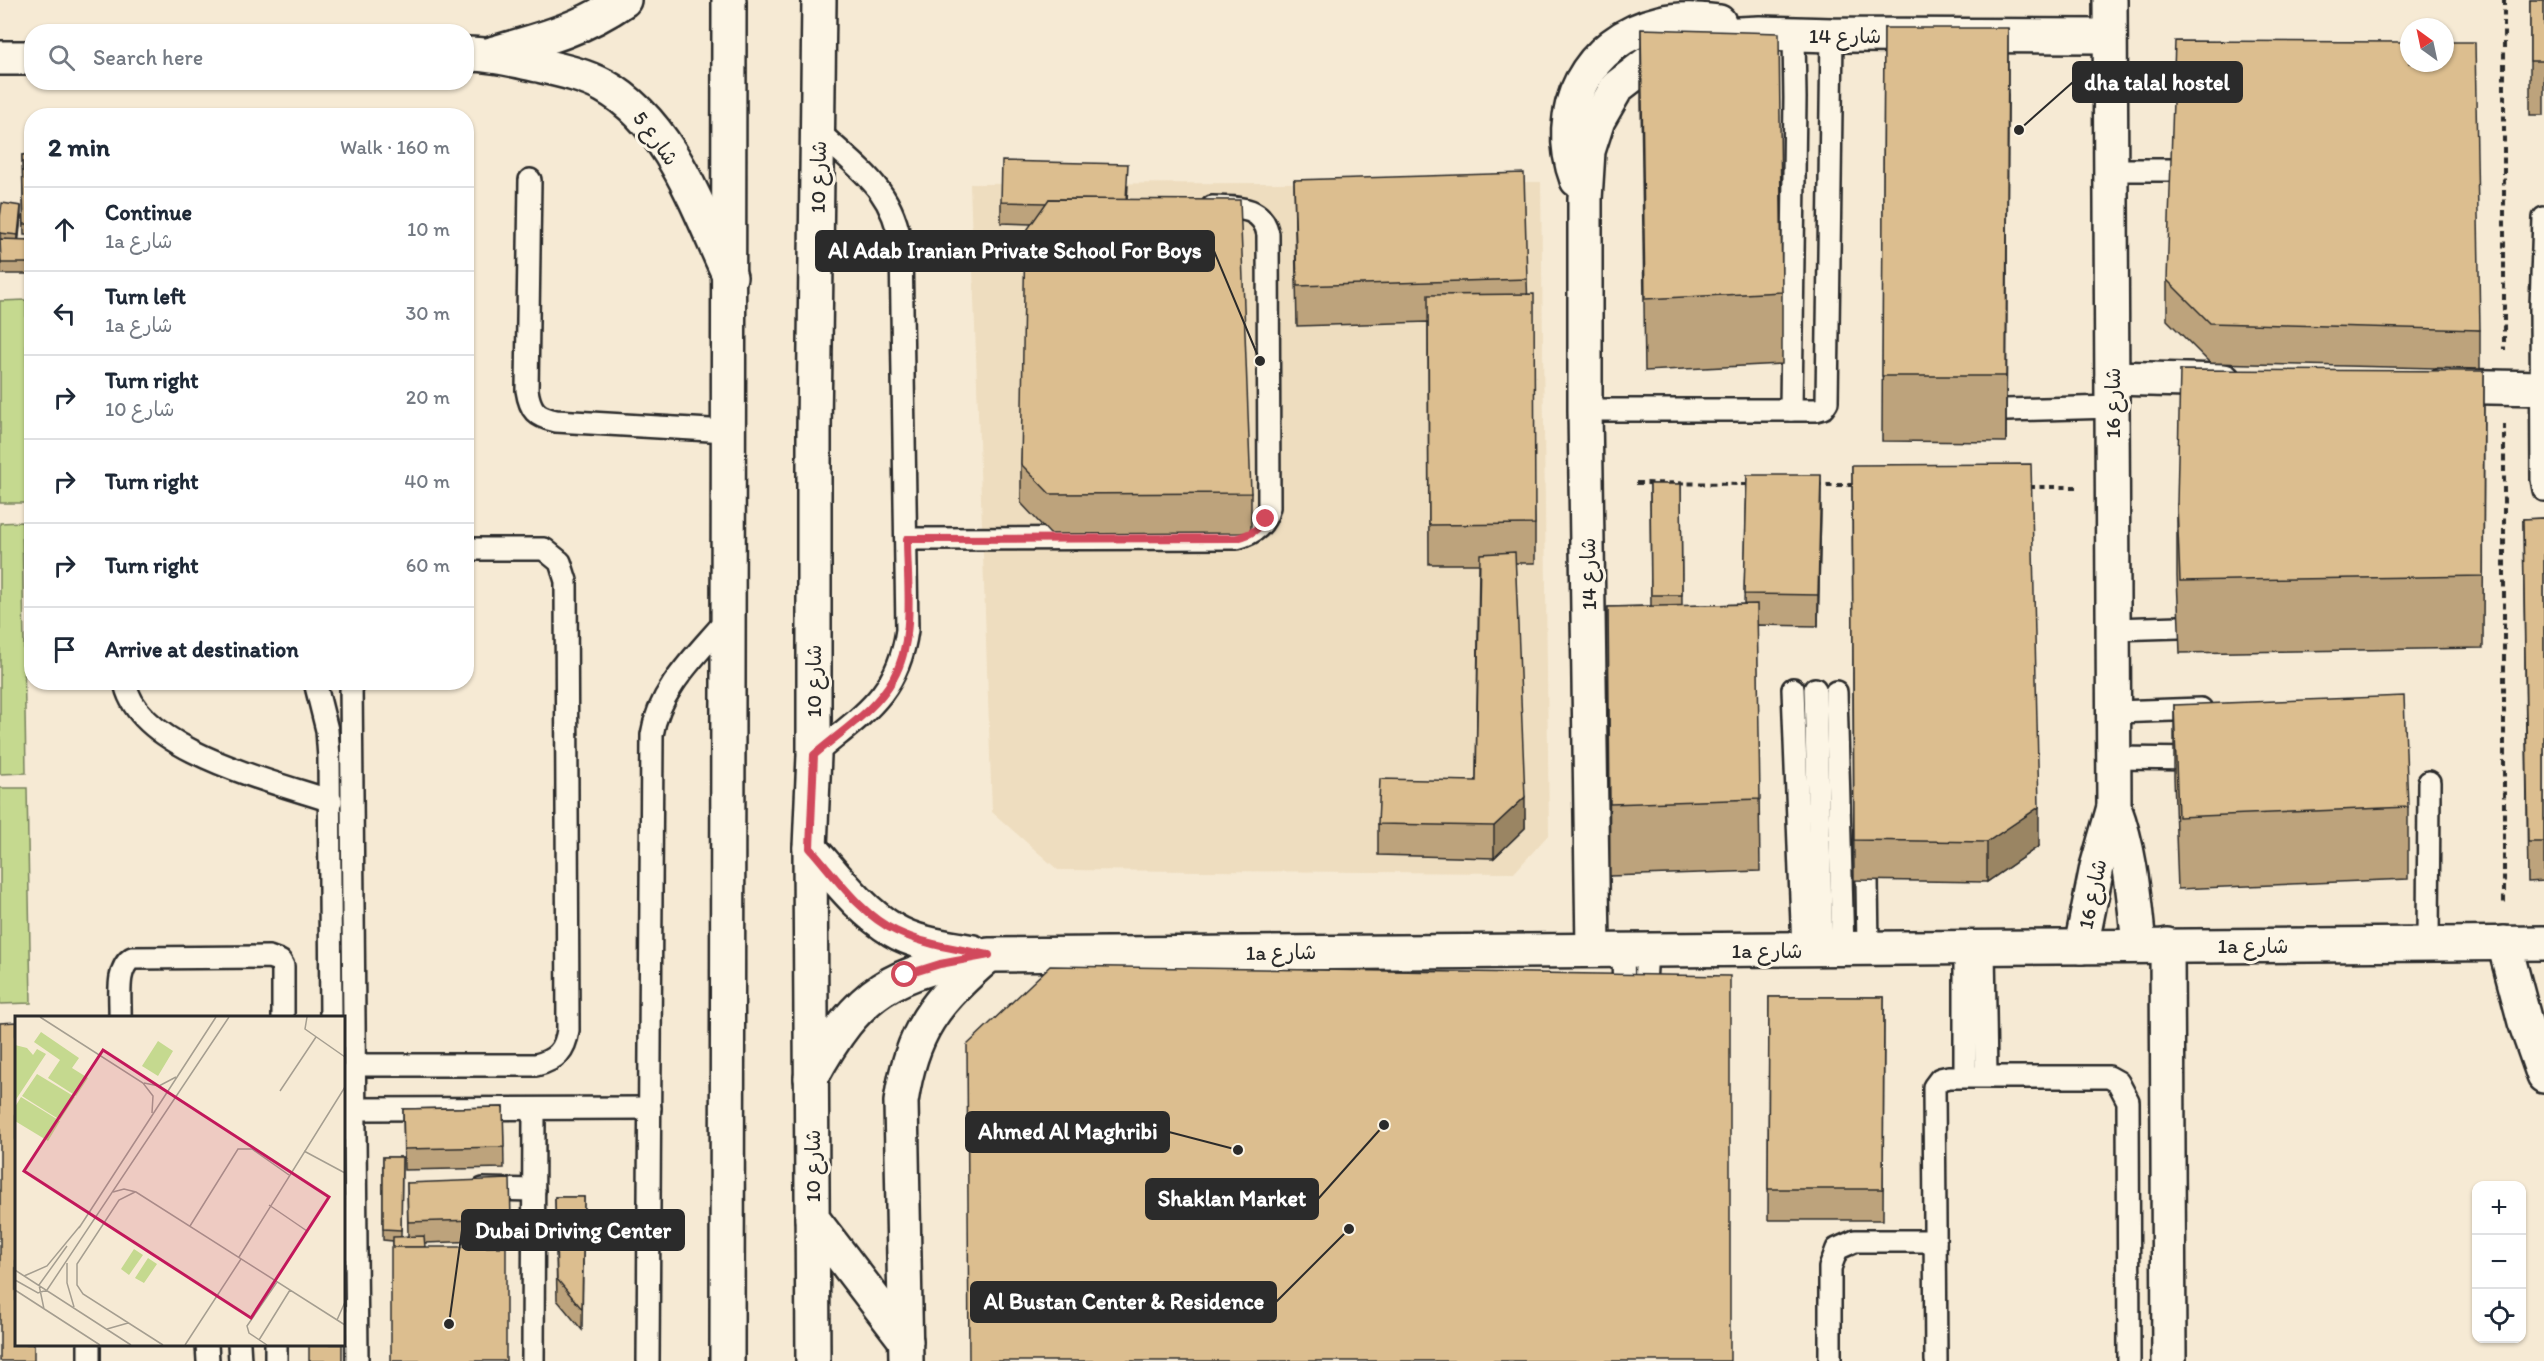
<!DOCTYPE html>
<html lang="en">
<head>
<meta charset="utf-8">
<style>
  :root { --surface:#fff; --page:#f6f6f7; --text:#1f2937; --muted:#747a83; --line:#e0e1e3 }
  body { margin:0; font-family:Itim,"Playpen Sans Arabic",sans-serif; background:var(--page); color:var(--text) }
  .controls { position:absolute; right:18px; bottom:18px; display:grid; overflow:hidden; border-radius:12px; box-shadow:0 2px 4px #0004 }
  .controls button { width:54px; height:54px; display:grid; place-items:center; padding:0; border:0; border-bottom:2px solid var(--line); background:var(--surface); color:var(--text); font:30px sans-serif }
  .compass { position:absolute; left:2400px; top:18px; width:54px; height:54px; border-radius:50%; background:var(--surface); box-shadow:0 2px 4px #0004; rotate:327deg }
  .stop { position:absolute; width:18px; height:18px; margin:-14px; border:4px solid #d1495b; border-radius:50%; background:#fff }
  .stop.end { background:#d1495b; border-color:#fff; box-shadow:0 2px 6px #0008 }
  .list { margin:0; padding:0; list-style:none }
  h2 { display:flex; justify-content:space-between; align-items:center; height:78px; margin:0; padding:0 24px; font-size:26px }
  h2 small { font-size:20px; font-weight:400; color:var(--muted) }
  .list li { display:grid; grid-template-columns:39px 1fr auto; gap:18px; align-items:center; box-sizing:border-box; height:84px; padding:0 24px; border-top:2px solid var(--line) }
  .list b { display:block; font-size:22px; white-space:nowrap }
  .list p { margin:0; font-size:20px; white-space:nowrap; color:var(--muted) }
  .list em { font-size:20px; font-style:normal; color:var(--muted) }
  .icon { flex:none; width:33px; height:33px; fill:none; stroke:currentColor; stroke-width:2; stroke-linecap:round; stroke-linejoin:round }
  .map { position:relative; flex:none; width:2544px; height:1361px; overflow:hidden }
  .search { position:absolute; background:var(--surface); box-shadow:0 2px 4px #0004; left:24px; top:24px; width:450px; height:66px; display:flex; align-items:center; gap:15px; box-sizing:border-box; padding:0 21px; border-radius:24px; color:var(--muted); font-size:22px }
  .panel { position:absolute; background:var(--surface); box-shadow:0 2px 4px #0004; left:24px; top:108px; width:450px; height:582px; border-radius:24px }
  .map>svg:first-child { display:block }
  .built { fill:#eeddbf }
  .green { fill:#c5d98f; stroke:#78825d; stroke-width:1.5 }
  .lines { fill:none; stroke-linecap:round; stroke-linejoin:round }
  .service-casing { stroke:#2b2b2b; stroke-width:26 }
  .minor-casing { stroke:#2b2b2b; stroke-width:38 }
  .tertiary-casing { stroke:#2b2b2b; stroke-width:38 }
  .path { stroke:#2b2b2b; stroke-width:4; stroke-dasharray:6 4.5; stroke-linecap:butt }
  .service { stroke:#fcf5e5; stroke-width:21 }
  .minor { stroke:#fcf5e5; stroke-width:33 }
  .tertiary { stroke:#fcf5e5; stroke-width:33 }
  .wall { fill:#bda37b; stroke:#2b2b2b; stroke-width:1.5 }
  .shaded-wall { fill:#9a8564; stroke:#2b2b2b; stroke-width:1.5 }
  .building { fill:#dcbe8f; stroke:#2b2b2b; stroke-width:1.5 }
  .route { stroke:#d1495b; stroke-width:8 }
  .labels { text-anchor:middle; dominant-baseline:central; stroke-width:6; stroke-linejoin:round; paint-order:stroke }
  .street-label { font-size:21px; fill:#2b2b2b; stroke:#fcf5e5 }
  .inset-road { fill:none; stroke:#a59e90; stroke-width:1.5 }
  .view { fill:#c2185b; fill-opacity:0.15; stroke:#c2185b; stroke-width:3 }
  .inset-edge { fill:none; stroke:#2b2b2b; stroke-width:3 }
  .leader { fill:none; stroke:#2b2b2b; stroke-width:2 }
  .callout-dot { fill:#2b2b2b; stroke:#fcf5e5; stroke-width:2 }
  .callout { fill:#2b2b2b; stroke:#2b2b2b; stroke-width:2 }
  .callout-label { font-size:22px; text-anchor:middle; font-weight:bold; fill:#fff }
</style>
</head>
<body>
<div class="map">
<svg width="2544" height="1361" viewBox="0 0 2544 1361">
  <rect width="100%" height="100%" fill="#f6ead4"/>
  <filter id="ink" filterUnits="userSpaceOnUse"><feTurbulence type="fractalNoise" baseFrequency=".0167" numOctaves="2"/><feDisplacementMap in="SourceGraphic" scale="12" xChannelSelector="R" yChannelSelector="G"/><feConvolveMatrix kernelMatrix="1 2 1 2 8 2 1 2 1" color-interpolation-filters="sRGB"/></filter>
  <g filter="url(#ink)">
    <polygon class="built" points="1541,182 1549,834 1514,873 1058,870 992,812 970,184"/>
    <g class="green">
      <polygon points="26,300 28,503 0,503 0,301"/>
      <polygon points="22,522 26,773 0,774 0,523"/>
      <polygon points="0,788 27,788 31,1003 0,1004"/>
    </g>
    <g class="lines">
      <g class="service-casing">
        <g id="service">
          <polyline points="2111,170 2172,170"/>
          <path d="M530,180L527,390C530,410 536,417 556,421L727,431"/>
          <polyline points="2544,218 2541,307 2542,479 2544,490"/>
          <polyline points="1585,410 1816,410 1823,408 1827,402 1832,35"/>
          <polyline points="1791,410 1795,98 1794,35"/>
          <polyline points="2006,410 2112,407"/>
          <path d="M907,539L1237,538C1255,533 1265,525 1269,507L1268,234C1262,205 1237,208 1212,207"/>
          <polyline points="2114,629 2179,627"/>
          <path d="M125,682C136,750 275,782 331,801"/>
          <polyline points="315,682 327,730 329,758 331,1018"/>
          <polyline points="351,682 357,1361"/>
          <polyline points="1793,689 1803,950"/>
          <polyline points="1815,689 1822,949"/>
          <polyline points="1836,692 1843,950"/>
          <polyline points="2115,712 2201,709"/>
          <path d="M814,755C861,715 898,696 907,630L901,246C893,188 858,169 818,131"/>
          <polyline points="2115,758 2202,759"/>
          <polyline points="1867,879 1868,949"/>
          <polyline points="2428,944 2429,782"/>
          <polyline points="1623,949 1624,1003"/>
          <polyline points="1984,949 1986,1075"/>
          <polyline points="1965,950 1965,1076"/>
          <polyline points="1644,1003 1647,949"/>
          <path d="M120,1018C121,1000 115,969 132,958L269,957L280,961L283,966V1018"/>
          <path d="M355,1065H536C556,1060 565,1051 568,1030L566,581L560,562L544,549H466"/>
          <polyline points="356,1109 650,1108"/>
          <polyline points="483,1189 534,1190"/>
          <polyline points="89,1344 89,1361"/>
          <polyline points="207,1344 208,1361"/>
          <polyline points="239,1344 240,1361"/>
          <polyline points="276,1361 276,1344"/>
          <polyline points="533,1361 534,1109"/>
          <path d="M648,1361L652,735C659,688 699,653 728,618"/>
          <polyline points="1830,1361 1830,1268 1837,1249 1855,1241 1935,1241"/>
          <polyline points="1936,1361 1934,1087 1940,1079 1949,1077 2109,1077 2118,1082 2128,1101 2129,1361"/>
        </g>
      </g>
      <g class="minor-casing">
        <g id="minor">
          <path d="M494,53C543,39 582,29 624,0"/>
          <path d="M466,54C492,54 514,60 538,65C560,70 584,75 604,86C671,123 699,211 730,277"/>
          <polyline points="0,58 32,58"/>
          <path d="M1577,180C1551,111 1587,40 1660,23C1680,18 1699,20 1719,22"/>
          <polyline points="2112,378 2224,381"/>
          <polyline points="2441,386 2542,388"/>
          <path d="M2114,807C2131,852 2134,898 2139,945"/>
          <path d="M810,848C836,877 860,910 893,930C916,944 946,947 973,952"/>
          <polyline points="2504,943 2525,1022 2544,1076"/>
          <polyline points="2167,945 2169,1361"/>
          <polyline points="2081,947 2097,867 2114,807 2110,0"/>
          <polyline points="1593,949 1585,410 1585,199 1588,151 1598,120 1617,87 1665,50 1688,40 1717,35 1760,33 1832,35 2110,36"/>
          <path d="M811,1078C860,988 891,973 989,955C1508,950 2026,949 2544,943"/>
          <path d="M906,1361L901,1102C911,1032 935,1001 988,956"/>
        </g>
      </g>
      <g class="tertiary-casing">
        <g id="tertiary">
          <polyline points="812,1218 906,1341"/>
          <polyline points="727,1361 729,0"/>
          <polyline points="813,1361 810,848 814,755 814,432 819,0"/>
        </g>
      </g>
      <g class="path">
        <polyline points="2504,0 2504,350"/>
        <polyline points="2504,424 2504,905"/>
        <polyline points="1636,483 1749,484"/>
        <polyline points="1816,485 1857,485"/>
        <polyline points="2029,487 2076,487"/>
      </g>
      <use href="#service" class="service"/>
      <use href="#minor" class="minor"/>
      <use href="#tertiary" class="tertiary"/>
    </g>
    <g class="wall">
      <rect x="2530" y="0" width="14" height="115"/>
      <polygon points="1884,28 2008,94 2006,442 1882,441"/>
      <polygon points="1641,29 1782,292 1782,364 1645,371 1641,101"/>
      <polygon points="32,154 32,235 24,235 22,155"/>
      <polygon points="1294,180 1527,279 1535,524 1535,563 1515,563 1525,828 1494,858 1378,855 1378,824 1476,781 1479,564 1429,564 1428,322 1297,326"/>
      <polygon points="1128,186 1127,200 1251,493 1251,533 1050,534 1021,503 1021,464 1031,224 1001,223 1001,202"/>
      <polygon points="0,217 21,217 18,240 32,240 32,274 1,274"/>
      <polygon points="2167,280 2480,330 2480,369 2210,363 2167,320"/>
      <polygon points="2484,371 2483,648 2180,653 2177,576 2177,504"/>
      <polygon points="1852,465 2039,846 1987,882 1854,880"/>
      <polygon points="1747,475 1821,507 1818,626 1757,625 1760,871 1610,876 1608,607 1651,606 1650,484 1681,484 1682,606 1744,604"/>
      <polygon points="2544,518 2544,881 2528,882 2523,519"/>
      <polygon points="2174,705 2408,807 2408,879 2178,889 2174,777"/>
      <polygon points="1769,997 1884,997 1883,1220 1768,1220"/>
      <polygon points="503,1107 504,1168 404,1170 403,1109"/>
      <polygon points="383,1157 402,1157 401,1237 408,1236 407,1183 511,1219 511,1240 424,1243 393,1247 393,1241 383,1240"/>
      <polygon points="555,1197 584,1197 582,1330 557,1300"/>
    </g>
    <g class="shaded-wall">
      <polygon points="2008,28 2008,94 2006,442 2006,376"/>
      <polygon points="21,206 21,217 18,246 18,235"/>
      <polygon points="1821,475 1821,507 1818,626 1818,595"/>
      <polygon points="1525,797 1525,828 1494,858 1494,826"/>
      <polygon points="2039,807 2039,846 1987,882 1987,842"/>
    </g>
    <g class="building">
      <rect x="2530" y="0" width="14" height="61"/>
      <polygon points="1884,28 2008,28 2006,376 1882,376"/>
      <polygon points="1641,29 1779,33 1782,292 1645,299"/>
      <polygon points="2175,41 2409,42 2409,63 2445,63 2445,42 2475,42 2480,330 2210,323 2167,280"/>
      <polygon points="32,154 32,224 24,224 22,155"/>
      <polygon points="1002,161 1128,164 1126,200 1049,199 1047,203 1001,202"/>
      <polygon points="1524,173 1527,279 1297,286 1294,180"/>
      <polygon points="1049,199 1240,200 1251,493 1050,494 1021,464 1025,233"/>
      <polygon points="2,203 21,206 18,235 0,233 0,217"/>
      <polygon points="0,239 32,240 32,263 1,263"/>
      <polygon points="1534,294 1535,524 1429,525 1428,295"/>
      <polygon points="2180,370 2484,371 2483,576 2180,581 2177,504"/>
      <polygon points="2031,464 2039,807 1987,842 1854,840 1852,465"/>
      <polygon points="1747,475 1821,475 1818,595 1744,594"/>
      <polygon points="1650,484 1681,484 1682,595 1651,595"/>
      <polygon points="2544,518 2544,842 2528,842 2523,519"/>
      <polygon points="1515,552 1525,797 1494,826 1378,824 1380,779 1476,781 1480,554"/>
      <polygon points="1757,604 1760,799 1610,804 1608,607"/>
      <polygon points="2404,696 2408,807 2178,817 2174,705"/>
      <polygon points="1050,966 1730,976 1730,1361 969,1361 967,1045"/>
      <polygon points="1769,997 1884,997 1883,1189 1768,1189"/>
      <polygon points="16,1022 16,1344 34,1344 34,1361 0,1361 0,1023"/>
      <polygon points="503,1107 504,1147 404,1149 403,1109"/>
      <polygon points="383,1157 402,1157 401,1230 383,1229"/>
      <polygon points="510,1179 511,1219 408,1222 407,1183"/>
      <polygon points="555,1197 584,1197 582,1309 557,1279"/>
      <polygon points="424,1236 425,1247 393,1247 393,1237"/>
      <rect x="391" y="1247" width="115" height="114"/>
      <rect x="309" y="1344" width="33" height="17"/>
    </g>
  </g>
  <g class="lines" filter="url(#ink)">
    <path class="route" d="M905,975L940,964L989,955C958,949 925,945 896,931C861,915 835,876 810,848L814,755C840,732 876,710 893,679C916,639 907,583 907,539L1237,538C1251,534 1258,530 1266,519"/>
  </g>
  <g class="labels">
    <g class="street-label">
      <text x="1845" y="35">شارع 14</text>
      <text transform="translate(656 138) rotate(54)">شارع 5</text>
      <text transform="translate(818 177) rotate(-89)">شارع 10</text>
      <text transform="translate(2112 403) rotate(-90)">شارع 16</text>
      <text transform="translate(1588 574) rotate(-91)">شارع 14</text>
      <text transform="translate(813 681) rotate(-90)">شارع 10</text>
      <text transform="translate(2092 894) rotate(-78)">شارع 16</text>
      <text x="2253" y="945">1a شارع</text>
      <text x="1767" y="950">1a شارع</text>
      <text transform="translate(1281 952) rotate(-1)">1a شارع</text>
      <text transform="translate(812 1166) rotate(-90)">شارع 10</text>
    </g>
  </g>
  <g transform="translate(15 1016)">
    <rect width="330" height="330" fill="#f6ead4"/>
    <path d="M26,16L64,42L57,52L73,62L61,80L33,62L45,44L19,26ZM143,25L158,35L143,60L127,50ZM0,29L12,32L18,39L22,33L31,38L0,85ZM22,58L60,81L45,104L7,80ZM6,81L45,105L33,125L0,105V91ZM119,233L128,239L114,259L106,253ZM133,242L142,248L129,267L120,262Z" fill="#c5d98f"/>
    <path class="inset-road" d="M25,1L128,67L138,80L137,97M292,1L290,13L330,41M129,67L144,70L161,61M265,75L301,21M289,135L330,157M98,176L109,173L121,176L330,309M120,176L104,184L62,248V269L68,278L148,329M254,189L292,215M175,210L223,133H237L274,159M64,212L201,1M224,241L330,71M52,247V267L59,291M0,254L116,329M9,260L32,250L65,210M0,264L23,277L32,274M0,274L85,329M32,274L214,1M29,293L24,269L52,230M322,304L330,286M92,313L113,307M244,324L275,274M170,329L226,243M252,329L234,317L232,310L262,266"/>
    <path class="view" d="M88,34L314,181L236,302L9,155Z"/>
    <rect width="330" height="330" class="inset-edge"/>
  </g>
  <path class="leader" d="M2019 130L2073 82M1260 361L1214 251M1238 1150L1169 1132M1384 1125L1318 1199M449 1324L462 1230M1349 1229L1276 1302"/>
  <g class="callout-dot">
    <circle cx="2019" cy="130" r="6"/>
    <circle cx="1260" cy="361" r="6"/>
    <circle cx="1238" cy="1150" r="6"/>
    <circle cx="1384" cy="1125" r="6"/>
    <circle cx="449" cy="1324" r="6"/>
    <circle cx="1349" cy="1229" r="6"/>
  </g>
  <g class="callout">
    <rect x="2073" y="62" width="169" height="40" rx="6"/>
    <rect x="816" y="231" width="398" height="40" rx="6"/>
    <rect x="966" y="1112" width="203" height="40" rx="6"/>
    <rect x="1146" y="1179" width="172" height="40" rx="6"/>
    <rect x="462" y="1210" width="222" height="40" rx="6"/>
    <rect x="971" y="1282" width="305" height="40" rx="6"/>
  </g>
  <g class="callout-label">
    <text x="2157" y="90">dha talal hostel</text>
    <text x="1015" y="258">Al Adab Iranian Private School For Boys</text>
    <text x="1068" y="1139">Ahmed Al Maghribi</text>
    <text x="1232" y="1206">Shaklan Market</text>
    <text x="573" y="1238">Dubai Driving Center</text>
    <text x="1124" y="1309">Al Bustan Center &amp; Residence</text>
  </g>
</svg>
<div class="controls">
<button>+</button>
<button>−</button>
<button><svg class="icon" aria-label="locate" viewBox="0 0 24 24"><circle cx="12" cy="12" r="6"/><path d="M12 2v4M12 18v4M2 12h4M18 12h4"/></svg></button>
</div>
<svg class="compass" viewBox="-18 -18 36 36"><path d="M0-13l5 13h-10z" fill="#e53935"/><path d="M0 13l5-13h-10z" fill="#747a83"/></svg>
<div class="stop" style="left:905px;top:975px"></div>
<div class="stop end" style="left:1266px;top:519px"></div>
<div class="search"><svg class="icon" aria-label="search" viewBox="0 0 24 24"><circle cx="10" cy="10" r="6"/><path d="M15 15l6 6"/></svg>Search here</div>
<section class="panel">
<h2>2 min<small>Walk · 160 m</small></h2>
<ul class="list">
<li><svg class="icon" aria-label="ahead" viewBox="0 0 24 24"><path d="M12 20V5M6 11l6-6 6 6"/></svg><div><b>Continue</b><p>1a شارع</p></div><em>10 m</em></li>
<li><svg class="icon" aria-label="left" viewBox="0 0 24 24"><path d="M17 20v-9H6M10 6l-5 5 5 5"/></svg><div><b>Turn left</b><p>1a شارع</p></div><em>30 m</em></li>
<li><svg class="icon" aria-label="right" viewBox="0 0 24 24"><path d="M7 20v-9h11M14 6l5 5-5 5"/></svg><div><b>Turn right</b><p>شارع 10</p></div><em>20 m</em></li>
<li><svg class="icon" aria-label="right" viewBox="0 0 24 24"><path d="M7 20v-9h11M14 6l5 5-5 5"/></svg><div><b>Turn right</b></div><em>40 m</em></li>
<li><svg class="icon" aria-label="right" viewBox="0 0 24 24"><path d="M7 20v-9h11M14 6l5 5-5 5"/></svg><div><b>Turn right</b></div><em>60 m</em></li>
<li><svg class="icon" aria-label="arrive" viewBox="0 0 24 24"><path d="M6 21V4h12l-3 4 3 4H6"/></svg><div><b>Arrive at destination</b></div></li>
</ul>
</section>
</div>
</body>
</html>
